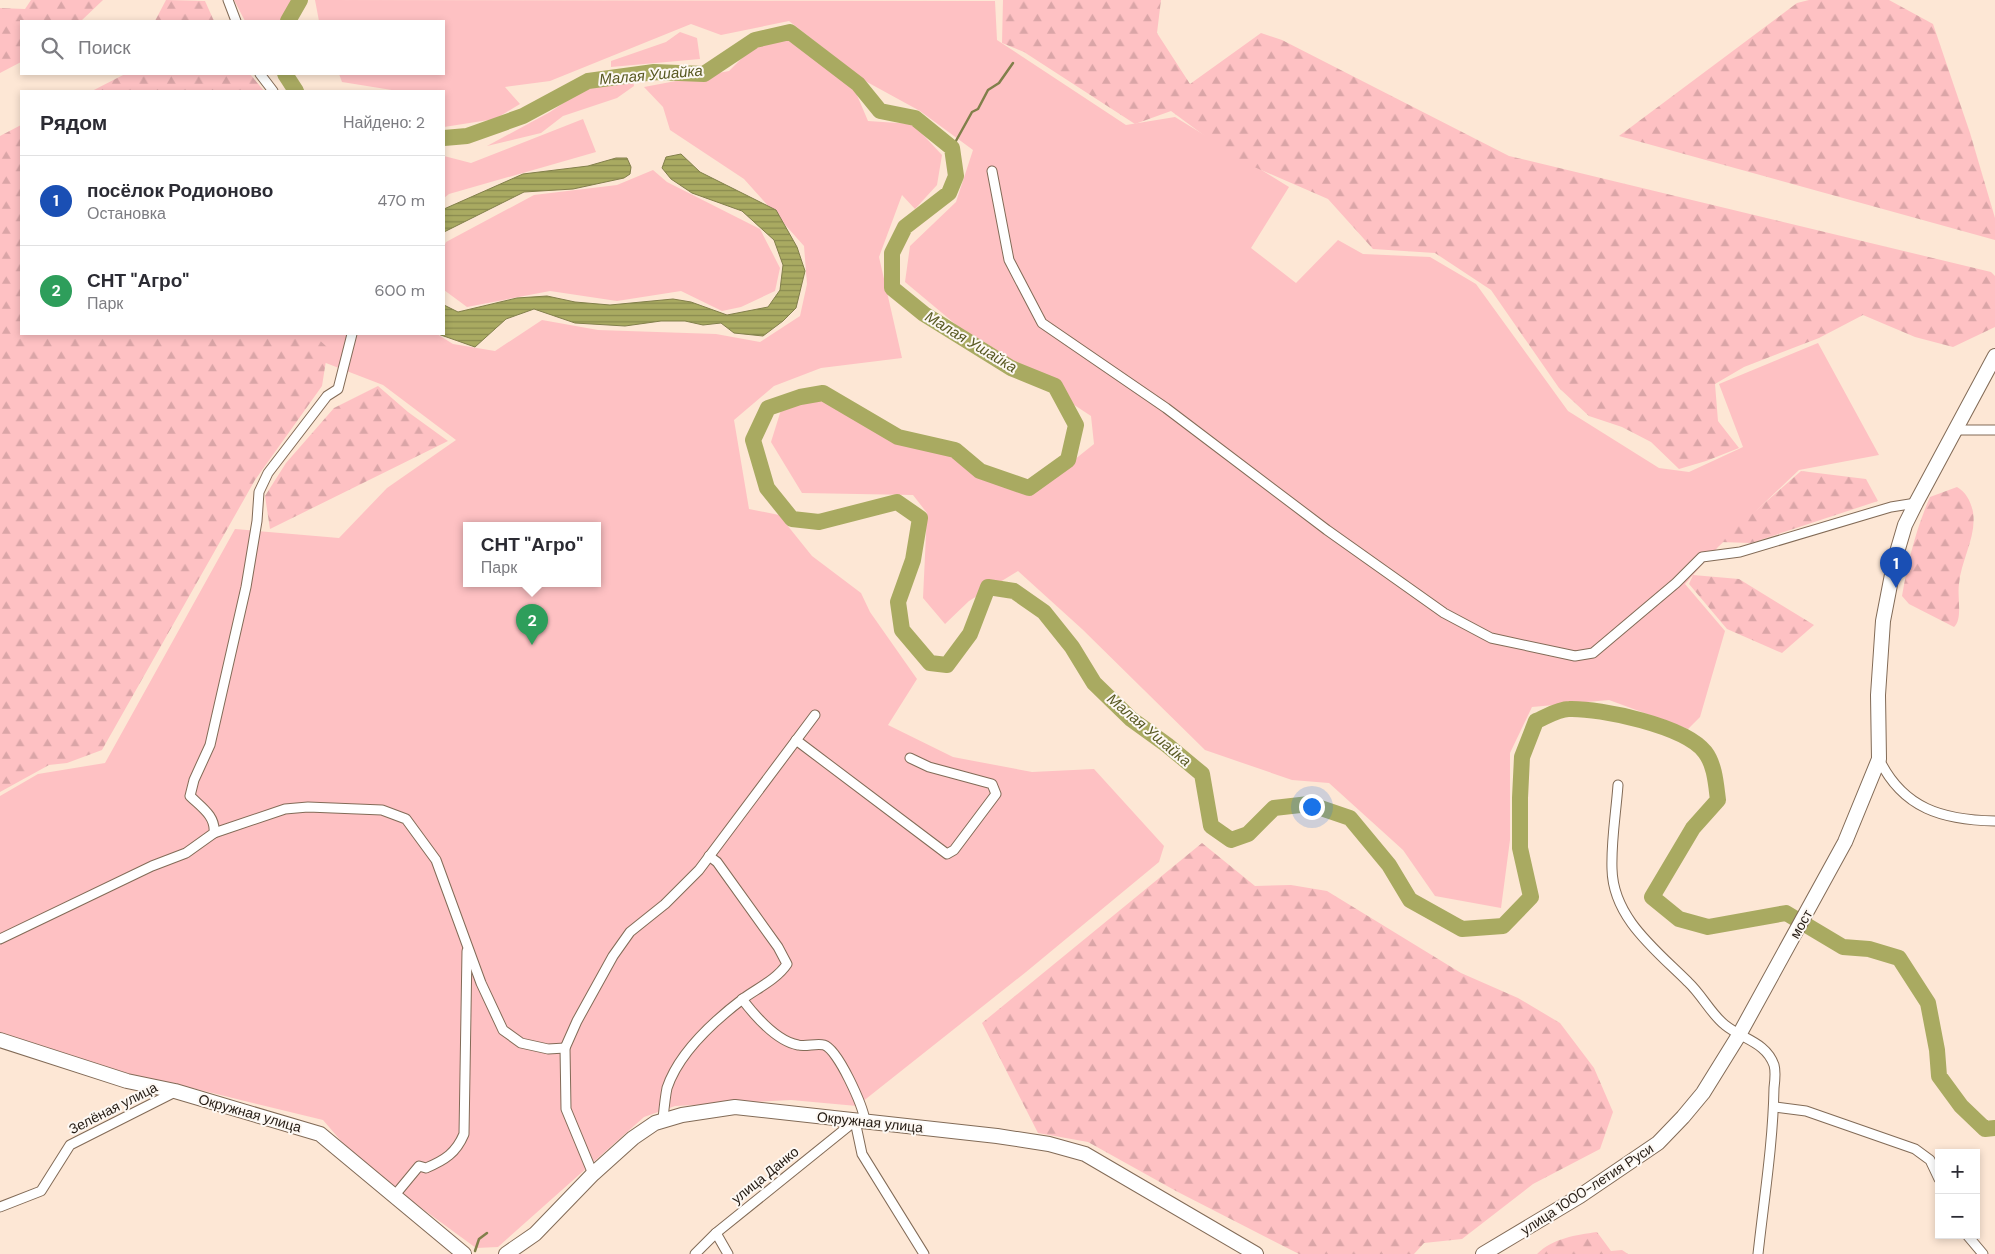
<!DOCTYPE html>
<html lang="ru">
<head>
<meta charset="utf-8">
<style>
  :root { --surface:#fff; --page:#f7f7f7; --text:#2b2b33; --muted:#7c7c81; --line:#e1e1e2; --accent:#0f766e }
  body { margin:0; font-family:"DM Sans",sans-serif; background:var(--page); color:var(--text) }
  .controls { position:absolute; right:15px; bottom:15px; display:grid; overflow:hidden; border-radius:0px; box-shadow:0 2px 8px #0003 }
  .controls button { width:45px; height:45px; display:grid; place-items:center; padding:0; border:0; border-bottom:1px solid var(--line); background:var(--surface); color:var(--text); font:25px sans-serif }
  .you { position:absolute; left:1311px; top:806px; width:18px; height:18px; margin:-12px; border:4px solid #fff; border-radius:50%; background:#1a73e8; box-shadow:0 0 0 8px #1a73e833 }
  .badge { display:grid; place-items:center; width:32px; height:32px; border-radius:50%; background:var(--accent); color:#fff; font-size:16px; font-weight:700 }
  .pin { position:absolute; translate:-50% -41px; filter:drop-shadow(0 1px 2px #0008) }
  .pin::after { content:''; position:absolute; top:26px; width:18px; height:15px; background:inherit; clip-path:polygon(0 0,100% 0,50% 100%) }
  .popup { position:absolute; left:463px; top:522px; width:138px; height:65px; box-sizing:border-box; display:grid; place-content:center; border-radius:0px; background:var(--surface); filter:drop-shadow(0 1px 4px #0005); font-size:16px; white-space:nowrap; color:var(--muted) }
  .popup b { font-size:19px; color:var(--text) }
  .popup::after { content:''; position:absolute; left:50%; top:100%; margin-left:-10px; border:10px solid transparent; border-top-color:var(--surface) }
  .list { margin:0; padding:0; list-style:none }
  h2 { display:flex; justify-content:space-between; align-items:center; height:65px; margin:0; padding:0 20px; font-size:21px }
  h2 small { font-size:16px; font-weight:400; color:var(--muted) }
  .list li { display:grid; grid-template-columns:32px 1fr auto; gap:15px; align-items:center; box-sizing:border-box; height:90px; padding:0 20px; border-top:1px solid var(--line) }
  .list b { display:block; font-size:19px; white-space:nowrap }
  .list p { margin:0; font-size:16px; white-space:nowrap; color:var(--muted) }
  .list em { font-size:16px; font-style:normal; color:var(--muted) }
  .icon { flex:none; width:28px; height:28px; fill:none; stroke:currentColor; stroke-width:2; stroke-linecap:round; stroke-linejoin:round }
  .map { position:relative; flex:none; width:1995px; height:1254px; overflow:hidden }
  .search { position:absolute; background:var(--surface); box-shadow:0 2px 8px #0003; left:20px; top:20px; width:425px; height:55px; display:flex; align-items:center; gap:12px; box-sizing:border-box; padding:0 18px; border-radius:0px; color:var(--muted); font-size:19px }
  .panel { position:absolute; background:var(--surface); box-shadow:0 2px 8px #0003; left:20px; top:90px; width:425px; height:245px; border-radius:0px }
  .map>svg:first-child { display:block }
  .green { fill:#fec1c3; fill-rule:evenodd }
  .forest { fill:url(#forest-firs) }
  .water { fill:url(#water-rules); stroke:#817f4a }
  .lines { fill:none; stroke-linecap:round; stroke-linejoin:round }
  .stream { stroke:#817f4a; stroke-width:2.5 }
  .river { stroke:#a9aa61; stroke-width:16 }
  .street-casing { stroke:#826b57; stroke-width:11 }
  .secondary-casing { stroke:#826b57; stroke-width:16 }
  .street { stroke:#fff; stroke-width:9 }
  .secondary { stroke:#fff; stroke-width:14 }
  .labels { text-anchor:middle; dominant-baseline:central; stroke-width:4; stroke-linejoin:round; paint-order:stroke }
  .street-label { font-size:14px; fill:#241b13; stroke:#fdf8f3 }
  .water-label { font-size:15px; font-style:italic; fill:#585922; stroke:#fdf8f3 }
</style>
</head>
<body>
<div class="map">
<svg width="1995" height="1254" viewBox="0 0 1995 1254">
  <defs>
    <pattern id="forest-firs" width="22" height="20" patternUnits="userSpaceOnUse" patternTransform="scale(1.25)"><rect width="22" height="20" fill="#fec1c3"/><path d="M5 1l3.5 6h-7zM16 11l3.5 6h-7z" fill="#daa5a7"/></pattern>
    <pattern id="water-rules" width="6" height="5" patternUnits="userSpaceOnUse" patternTransform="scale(1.25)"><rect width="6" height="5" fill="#a9aa61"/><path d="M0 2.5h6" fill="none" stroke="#898a4f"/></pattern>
  </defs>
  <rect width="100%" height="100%" fill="#fde7d5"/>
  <g class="green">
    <polygon points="234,0 292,0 291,5 282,21 245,21"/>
    <polygon points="315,0 995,1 997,40 1126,125 1175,117 1289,187 1251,248 1296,283 1338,240 1363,254 1430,257 1476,284 1568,411 1659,468 1689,472 1743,447 1719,384 1818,343 1879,455 1799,470 1718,547 1685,584 1725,631 1700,717 1688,729 1609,700 1532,707 1510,753 1510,840 1501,908 1435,896 1403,850 1329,783 1292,780 1205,750 1082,629 1018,571 969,601 945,624 923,598 927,513 913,495 802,493 771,442 781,410 820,398 865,421 948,450 1029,496 1094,444 1091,416 972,338 905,282 910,246 956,202 973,150 920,111 867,82 789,21 721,35 691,24 550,81 505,87 520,104 495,119 444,127 444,91 398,91 342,82 339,74 444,74 444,21 319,21"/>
    <polygon points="680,32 697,38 700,59 611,67 611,61 666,42"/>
    <path d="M789,38L854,88L868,121L913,124L942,155L937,185L915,209L902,195L879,257L902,358L821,368L774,386L734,420L749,509L779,515L812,556L861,593L870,612L917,679L888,725L953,757L1032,772L1094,769L1164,846L1159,862L1026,972L857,1106L791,1100L675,1106L644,1117L498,1247L476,1248L360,1163L323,1120L192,1088L177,1089L0,1035V796L38,774L105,763L235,529L339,538L387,488L456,440L383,385L274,343L276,334H437L453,344L495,351L542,320L598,330L716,334L760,342L800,316L807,284L804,246L744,179L670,130L663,107L644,87L729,71L756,44ZM467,526H597V584H467Z"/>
    <polygon points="633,81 634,86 617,98 563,116 541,133 487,146 550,112 589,86"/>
    <polygon points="583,119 596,152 449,194 444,198 444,156 471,163"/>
    <polygon points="653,170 667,182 760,229 780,268 775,291 741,307 722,311 681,291 617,301 550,291 467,307 444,290 444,247 446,242 534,195 617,185"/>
  </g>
  <g class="forest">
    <polygon points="31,0 103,0 81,21 21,21 21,62 0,73 0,8 25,9"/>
    <polygon points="166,0 205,1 214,21 155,21"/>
    <polygon points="1003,0 1161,0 1157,33 1190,84 1261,33 1282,40 1509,156 1991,272 1995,276 1995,327 1953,347 1915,337 1863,315 1819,338 1744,367 1715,384 1718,421 1739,448 1706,461 1679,469 1651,442 1622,427 1589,416 1559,388 1491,290 1435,253 1373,249 1328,199 1236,159 1171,111 1135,124 1024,52 1002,43"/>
    <polygon points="1809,0 1889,0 1933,24 1970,133 1995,218 1995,240 1619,136 1797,3"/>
    <polygon points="125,74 250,74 264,91 92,91"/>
    <polygon points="21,125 21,334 313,334 328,348 322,386 255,480 102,750 67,763 49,765 0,792 0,136"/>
    <polygon points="378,386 408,412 448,441 270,529 265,496 286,463 334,408"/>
    <polygon points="1801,471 1866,479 1878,501 1751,543 1720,542"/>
    <path d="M1957,487C1966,492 1971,502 1973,512C1977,536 1961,560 1959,584C1957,597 1963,619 1954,627L1909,604L1902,596C1908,561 1916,529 1930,497Z"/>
    <polygon points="1693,575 1739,579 1814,625 1782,653 1727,629 1689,584"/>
    <polygon points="1202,843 1255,886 1291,885 1327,891 1461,973 1518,998 1560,1023 1594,1068 1613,1112 1600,1149 1533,1184 1462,1239 1424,1243 1414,1254 1299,1254 1176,1191 1088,1142 1038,1133 982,1023"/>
    <path d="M1597,1232L1611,1251L1622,1250L1628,1254H1537C1553,1238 1576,1235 1597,1232Z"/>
  </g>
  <g class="water">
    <polygon points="681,154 700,172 776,210 797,247 805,271 796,308 783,321 763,336 734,333 721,323 703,325 685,321 661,321 625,326 575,323 534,309 506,319 475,347 438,334 444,334 444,305 458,312 517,298 547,296 575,302 610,305 673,299 691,302 727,315 768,307 780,290 783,265 774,240 742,211 692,193 671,179 662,168 666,157"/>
    <polygon points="616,158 627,158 631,167 630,174 624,178 573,189 524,192 444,232 444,209 523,174 588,166"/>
  </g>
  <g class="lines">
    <g class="stream">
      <polyline points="952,148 972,112 978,109 988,90 999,83 1013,63"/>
      <polyline points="475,1251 479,1239 487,1233"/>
    </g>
    <g class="river">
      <polyline points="288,21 300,0"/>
      <polyline points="285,74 296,91"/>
      <path d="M444,138L467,136L523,116L588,81L654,72L704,74L755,40L790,32L858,84L880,111L915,118L952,148L956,176L949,193L905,227L892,253V288L924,314L1011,368L1055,386L1076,425L1068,460L1029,488L980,471L955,450L898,437L823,393L800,397L768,408L753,440L767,488L792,519L819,522L897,502L920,518L913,560L898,602L902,630L930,663L947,665L970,634L988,587L1014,591L1044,612L1072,647L1094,683L1131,719L1167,745L1202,774L1211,826L1231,840L1248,834L1274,808L1309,804L1350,818L1389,865L1410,900L1462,929L1503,926L1531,897L1520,848V798L1522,757L1536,721C1546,717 1558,709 1569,709C1601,708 1685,726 1705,752C1715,765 1716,785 1718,800L1693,828L1652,897L1679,919L1708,927L1786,913L1843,947L1869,949L1899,958L1928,1003L1937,1050L1939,1076L1961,1106L1985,1129L1995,1128"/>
    </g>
    <g class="street-casing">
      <g id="street">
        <polyline points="228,0 236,21"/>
        <polyline points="260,74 273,91"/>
        <polyline points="992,171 1009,260 1042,323 1166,408 1327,530 1444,613 1491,638 1575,656 1593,653 1676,583 1702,557 1740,552 1891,507 1916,503"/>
        <polyline points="1956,430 1995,430"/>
        <polyline points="796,740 947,854 954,850 996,794 992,784 929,767 910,758"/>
        <path d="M1879,759C1903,809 1943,820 1995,821"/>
        <path d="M1618,785C1616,813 1611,841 1612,869C1613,918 1656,950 1688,982C1702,995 1711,1014 1725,1025C1742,1039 1766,1042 1774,1065C1776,1072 1775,1080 1774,1088C1773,1143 1764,1199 1758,1254"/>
        <polyline points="214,833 285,809 308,807 382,810 406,819 436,860 481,983 503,1030 521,1043 548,1049 565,1048"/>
        <path d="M0,939L152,866L186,853L214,833C216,816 201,807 190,796L194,780L210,745L246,587L257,521L259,492L268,473L327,396L338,389L352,334"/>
        <path d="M742,999C755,1016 776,1041 798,1045C806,1047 816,1043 824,1045C838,1049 863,1106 865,1121"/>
        <polyline points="1775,1107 1806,1111 1915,1149 1930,1160 1939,1179"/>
        <path d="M663,1119C664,1109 665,1098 667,1088C679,1052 715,1020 744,998C758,988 777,979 787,964L778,947L717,862L709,856"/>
        <polyline points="593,1174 566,1109 565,1048 577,1021 613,956 630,932 665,904 699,870 815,715"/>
        <path d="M395,1195L419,1166L426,1168C445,1160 456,1153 464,1134L467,951"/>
        <polyline points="0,1207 41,1191 70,1145 175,1092"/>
        <polyline points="716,1233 728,1254"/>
        <polyline points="1967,1235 1983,1254"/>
        <polyline points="695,1254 716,1233 855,1121 862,1154 924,1254"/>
      </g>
    </g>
    <g class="secondary-casing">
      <g id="secondary">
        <polyline points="0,1040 127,1081 175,1091 320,1134 464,1254"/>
        <polyline points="506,1254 535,1234 593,1174 633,1138 655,1123 682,1115 735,1107 997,1136 1049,1144 1085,1154 1256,1254"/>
        <polyline points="1483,1254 1580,1196 1658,1143 1683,1117 1703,1093 1739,1035 1845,842 1879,759 1878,695 1883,621 1895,559 1905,525 1916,503 1995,356"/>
      </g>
    </g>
    <use href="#street" class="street"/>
    <use href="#secondary" class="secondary"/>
  </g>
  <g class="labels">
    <g class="street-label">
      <text transform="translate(1801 924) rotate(-60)">мост</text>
      <text transform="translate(113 1108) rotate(-27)">Зелёная улица</text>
      <text transform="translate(250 1113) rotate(16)">Окружная улица</text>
      <text transform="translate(870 1122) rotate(6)">Окружная улица</text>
      <text transform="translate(765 1175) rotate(-39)">улица Данко</text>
      <text transform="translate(1587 1189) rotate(-33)">улица 1000-летия Руси</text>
    </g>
    <g class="water-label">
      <text transform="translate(651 75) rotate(-5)">Малая Ушайка</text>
      <text transform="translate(971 342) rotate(31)">Малая Ушайка</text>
      <text transform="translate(1149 730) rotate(40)">Малая Ушайка</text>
    </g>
  </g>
</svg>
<div class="controls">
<button>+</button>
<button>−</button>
</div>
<div class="you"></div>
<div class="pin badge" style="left:1896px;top:588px;background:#1a4fb4">1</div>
<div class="pin badge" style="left:532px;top:645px;background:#2e9e5b">2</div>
<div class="popup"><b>СНТ &quot;Агро&quot;</b>Парк</div>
<div class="search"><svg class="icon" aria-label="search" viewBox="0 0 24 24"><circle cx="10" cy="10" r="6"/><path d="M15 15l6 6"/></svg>Поиск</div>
<section class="panel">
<h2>Рядом<small>Найдено: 2</small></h2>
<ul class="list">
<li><span class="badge" style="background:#1a4fb4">1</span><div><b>посёлок Родионово</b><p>Остановка</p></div><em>470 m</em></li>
<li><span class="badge" style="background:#2e9e5b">2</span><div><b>СНТ &quot;Агро&quot;</b><p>Парк</p></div><em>600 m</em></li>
</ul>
</section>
</div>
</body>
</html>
